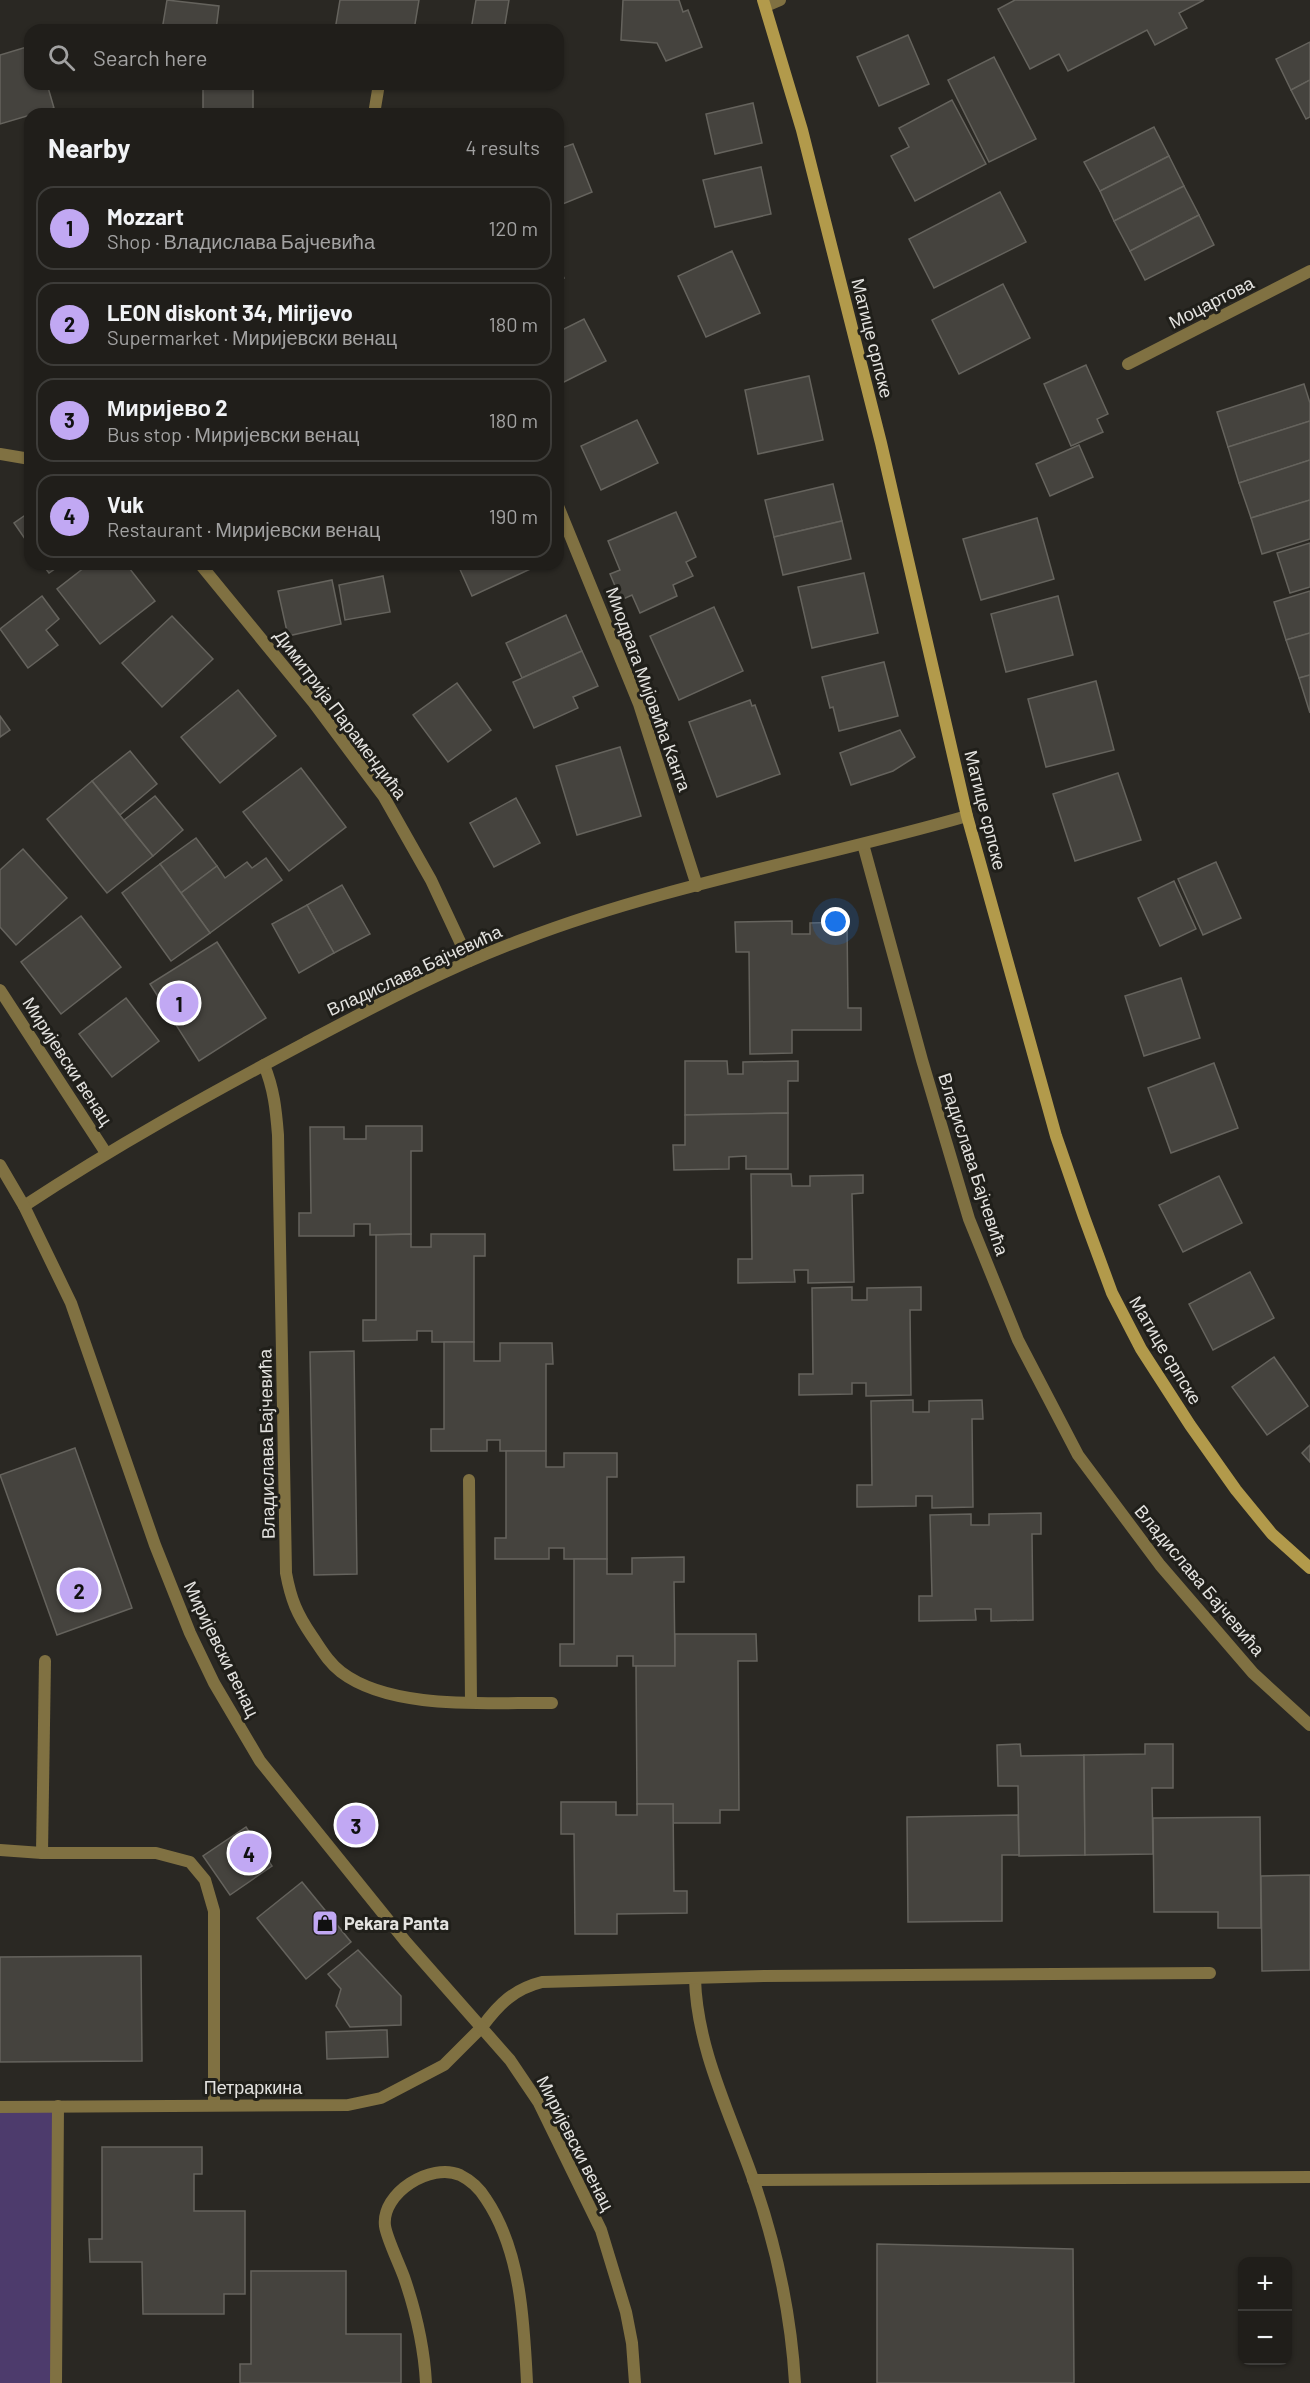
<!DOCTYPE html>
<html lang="en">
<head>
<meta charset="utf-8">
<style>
  :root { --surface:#201e1a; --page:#2d2b27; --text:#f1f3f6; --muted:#a2a2a2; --line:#3d3c39; --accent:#c1a8f3 }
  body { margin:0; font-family:Barlow,sans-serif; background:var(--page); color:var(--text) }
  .controls { position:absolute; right:18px; bottom:18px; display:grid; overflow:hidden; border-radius:12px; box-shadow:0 2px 4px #0004 }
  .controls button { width:54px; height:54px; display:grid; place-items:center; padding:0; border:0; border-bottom:2px solid var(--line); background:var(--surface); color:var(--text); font:30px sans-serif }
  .you { position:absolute; left:836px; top:922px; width:21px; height:21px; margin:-15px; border:4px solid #fff; border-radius:50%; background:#1a73e8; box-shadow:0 0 0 9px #1a73e833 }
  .badge { display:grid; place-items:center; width:39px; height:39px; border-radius:50%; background:var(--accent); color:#111; font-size:20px; font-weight:700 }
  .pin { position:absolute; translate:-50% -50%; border:3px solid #fff; box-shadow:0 2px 6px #0006 }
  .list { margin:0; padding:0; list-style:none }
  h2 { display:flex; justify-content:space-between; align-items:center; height:78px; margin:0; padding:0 24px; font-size:26px }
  h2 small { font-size:20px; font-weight:400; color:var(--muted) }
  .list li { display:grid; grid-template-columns:39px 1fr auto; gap:18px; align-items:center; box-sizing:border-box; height:84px; margin:0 12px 12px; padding:0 12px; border:2px solid var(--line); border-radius:18px }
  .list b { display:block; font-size:22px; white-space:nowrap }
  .list p { margin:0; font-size:20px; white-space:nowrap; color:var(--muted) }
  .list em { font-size:20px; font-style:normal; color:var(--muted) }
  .icon { flex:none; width:33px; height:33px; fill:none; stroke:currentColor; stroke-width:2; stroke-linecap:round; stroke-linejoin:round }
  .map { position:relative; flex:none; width:1310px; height:2383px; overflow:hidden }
  .search { position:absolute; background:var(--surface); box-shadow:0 2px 4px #0004; left:24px; top:24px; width:540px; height:66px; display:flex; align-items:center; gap:15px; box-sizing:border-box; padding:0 21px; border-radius:18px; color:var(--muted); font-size:22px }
  .panel { position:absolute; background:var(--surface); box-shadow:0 2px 4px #0004; left:24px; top:108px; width:540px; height:462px; border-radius:18px }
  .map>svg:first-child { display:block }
  .green { fill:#4d3b6c }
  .building { fill:#45433e; stroke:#65635d; stroke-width:1.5 }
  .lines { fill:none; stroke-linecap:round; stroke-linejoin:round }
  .service { stroke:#807142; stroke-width:12 }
  .minor { stroke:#807142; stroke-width:12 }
  .tertiary { stroke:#807142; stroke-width:12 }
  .secondary { stroke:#b29a4b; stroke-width:12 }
  .labels { text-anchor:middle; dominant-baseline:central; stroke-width:6; stroke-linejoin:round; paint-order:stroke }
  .street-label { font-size:18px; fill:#e4e3e0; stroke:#201f1a }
  .poi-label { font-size:18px; font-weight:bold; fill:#e4e3e0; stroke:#201f1a; text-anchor:start }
</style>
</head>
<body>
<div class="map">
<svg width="1310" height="2383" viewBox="0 0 1310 2383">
  <rect width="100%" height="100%" fill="#2a2823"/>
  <polygon class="green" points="58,2106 56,2383 0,2383 0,2107"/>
  <g class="building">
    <polygon points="167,0 219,6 216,30 162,30"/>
    <polygon points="340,0 419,0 414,30 335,30"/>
    <polygon points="476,0 509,0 504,30 471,30"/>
    <polygon points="623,0 679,0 683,12 688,10 702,47 666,61 657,43 621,40"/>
    <polygon points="1015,0 1204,0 1179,13 1187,28 1155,45 1147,30 1068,71 1059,54 1030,69 998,9"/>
    <polygon points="908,35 929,84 879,106 857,57"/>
    <polygon points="1310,42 1310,80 1291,90 1276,59"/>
    <polygon points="30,46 30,84 47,84 54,108 0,124 0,55"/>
    <polygon points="994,57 1036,139 989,162 948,80"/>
    <polygon points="1310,80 1310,117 1306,119 1291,90"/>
    <rect x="203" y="84" width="50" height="30"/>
    <polygon points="952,100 986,164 915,201 891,156 909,147 899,128"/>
    <polygon points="753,103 762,143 715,154 706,114"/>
    <polygon points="1154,127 1169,156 1100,191 1084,162"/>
    <polygon points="573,144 592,192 558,206 558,149"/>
    <polygon points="1169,156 1184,186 1114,221 1100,191"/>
    <polygon points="761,167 771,214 715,227 703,180"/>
    <polygon points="1184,186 1199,215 1130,251 1114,221"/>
    <polygon points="1000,192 1026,242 934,288 909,239"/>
    <polygon points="1199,215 1214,245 1145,280 1130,251"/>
    <polygon points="732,251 760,313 706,337 678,276"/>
    <polygon points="558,264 564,278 558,280"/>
    <polygon points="1003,284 1030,338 959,374 932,320"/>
    <polygon points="584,319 606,361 558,385 558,332"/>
    <polygon points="1086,365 1108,414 1097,419 1103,432 1071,446 1044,384"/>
    <polygon points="809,376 823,440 758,454 745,390"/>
    <polygon points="1304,384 1310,403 1310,421 1228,447 1217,412"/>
    <polygon points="637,420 658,463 601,490 581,446"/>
    <polygon points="1310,421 1310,460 1239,483 1228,447"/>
    <polygon points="1079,445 1093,477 1050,496 1036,464"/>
    <polygon points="1310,460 1310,500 1251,518 1239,483"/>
    <polygon points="833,484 842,521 774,537 765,500"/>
    <polygon points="1310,500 1310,539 1262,554 1251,518"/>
    <polygon points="30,512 30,546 14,523"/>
    <polygon points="676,512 696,557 686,562 693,576 673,585 677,596 640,613 632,595 621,600 610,574 620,570 608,541"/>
    <polygon points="1037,518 1054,579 981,600 963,539"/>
    <polygon points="842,521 851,559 783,575 774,537"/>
    <polygon points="1310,543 1310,587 1290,593 1277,553"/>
    <polygon points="42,564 62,564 49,573"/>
    <polygon points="89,564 126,564 155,601 100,644 57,589"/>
    <polygon points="303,564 325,564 304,567"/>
    <polygon points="449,564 539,564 539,565 472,596 458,565 451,568"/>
    <polygon points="864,573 878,633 812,648 798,587"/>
    <polygon points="383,576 390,612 345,620 339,585"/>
    <polygon points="332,580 341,624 288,636 278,591"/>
    <polygon points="1310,591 1310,633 1286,640 1274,602"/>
    <polygon points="42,596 59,619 46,630 58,645 28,668 0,629"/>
    <polygon points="1058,596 1073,655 1006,672 991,614"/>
    <polygon points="714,607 743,671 679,700 650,636"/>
    <polygon points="566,615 582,651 522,678 506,643"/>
    <polygon points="172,616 213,659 162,707 122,663"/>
    <polygon points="1310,633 1310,675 1299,678 1286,640"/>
    <polygon points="582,651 598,686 573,697 578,708 534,728 513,682"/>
    <polygon points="884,662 898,716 839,731 833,707 830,708 822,677"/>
    <polygon points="1310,675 1310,713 1299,678"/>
    <polygon points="1096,681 1114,750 1046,767 1028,699"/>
    <polygon points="457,683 491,730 448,762 413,715"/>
    <polygon points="238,690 276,736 220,783 181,737"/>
    <polygon points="750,700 752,706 755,705 780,774 717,797 689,722"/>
    <polygon points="0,716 10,730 0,737"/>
    <polygon points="900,730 915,757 893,771 851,785 840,753"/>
    <polygon points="620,747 641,816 577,835 556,766"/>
    <polygon points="130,751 157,784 120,815 92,781"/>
    <polygon points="301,768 346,827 289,871 243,812"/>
    <polygon points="1118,773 1141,840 1075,861 1053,794"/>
    <polygon points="92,781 153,856 107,893 47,819"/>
    <polygon points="155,796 183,830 153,856 124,820"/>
    <polygon points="516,798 540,843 494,867 470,823"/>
    <polygon points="196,838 217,866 181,893 160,864"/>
    <polygon points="23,849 67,898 16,945 0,927 0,870"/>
    <polygon points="266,858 282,880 210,933 181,893 217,866 225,878 247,862 252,868"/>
    <polygon points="1216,862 1241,918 1203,935 1178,879"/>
    <polygon points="160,864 210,933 171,961 122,893"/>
    <polygon points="1174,881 1196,929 1160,946 1138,898"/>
    <polygon points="342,885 370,934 334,953 307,905"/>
    <polygon points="307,905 334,953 299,973 272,924"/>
    <polygon points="81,916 121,967 61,1014 21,962"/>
    <polygon points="792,921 792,934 810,934 810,923 847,922 848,1008 861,1008 861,1030 792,1030 792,1053 750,1054 749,952 736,952 735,922"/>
    <polygon points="217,942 266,1018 199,1061 150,984"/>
    <polygon points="1181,978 1200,1038 1144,1056 1125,996"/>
    <polygon points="126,998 159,1041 112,1077 79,1034"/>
    <polygon points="685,1061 727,1061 728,1074 743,1074 743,1062 798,1061 798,1081 788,1081 788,1113 685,1115"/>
    <polygon points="1214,1063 1238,1128 1171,1153 1148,1088"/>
    <polygon points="788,1113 788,1169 746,1169 746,1156 729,1157 729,1169 674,1170 673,1145 685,1145 685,1115"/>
    <polygon points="366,1126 422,1126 422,1151 411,1151 411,1234 370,1235 370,1224 354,1224 354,1236 299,1236 299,1213 311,1213 310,1127 344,1127 344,1139 366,1139"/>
    <polygon points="751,1174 791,1174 792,1186 810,1186 810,1176 863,1175 863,1193 852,1194 854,1282 808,1283 808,1270 794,1270 795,1282 738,1283 738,1259 752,1259"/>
    <polygon points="1219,1176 1242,1223 1183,1252 1159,1205"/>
    <polygon points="411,1234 411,1247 431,1247 431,1234 485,1234 485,1256 474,1256 474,1342 432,1342 432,1331 417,1331 417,1340 363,1341 363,1320 376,1320 376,1235"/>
    <polygon points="1250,1272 1274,1318 1213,1350 1189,1304"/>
    <polygon points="852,1287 852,1300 867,1300 867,1288 921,1287 921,1310 910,1310 911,1395 866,1396 866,1383 852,1383 852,1394 799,1395 799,1374 813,1374 812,1288"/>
    <polygon points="444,1342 474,1342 474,1361 500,1361 500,1343 552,1343 553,1364 546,1364 546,1451 500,1451 500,1440 487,1440 487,1451 431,1451 431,1429 444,1429"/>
    <polygon points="354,1351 357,1574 314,1575 310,1352"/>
    <polygon points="1274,1357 1308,1406 1267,1435 1232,1387"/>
    <polygon points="913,1400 913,1412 929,1412 929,1401 982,1400 983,1419 972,1419 973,1507 932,1508 932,1496 916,1496 916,1506 857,1507 857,1485 872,1485 871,1401"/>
    <polygon points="1310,1445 1310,1462 1302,1453"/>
    <polygon points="75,1448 132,1608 57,1635 0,1475"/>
    <polygon points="506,1451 546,1451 546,1467 564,1467 564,1453 617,1453 617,1477 607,1477 607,1559 564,1559 564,1548 549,1548 549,1559 495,1559 495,1538 506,1538"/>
    <polygon points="1041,1513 1041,1534 1032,1534 1033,1620 991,1621 991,1609 975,1609 976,1620 919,1621 919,1596 932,1596 930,1515 971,1514 971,1525 989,1525 989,1514"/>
    <polygon points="684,1557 684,1582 674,1582 675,1666 633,1666 633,1656 617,1656 617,1666 560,1666 560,1644 574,1644 574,1559 607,1559 607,1574 632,1574 632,1558"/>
    <polygon points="675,1634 756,1634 757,1661 738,1661 739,1810 720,1810 720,1823 673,1823 673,1804 637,1804 636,1666 675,1666"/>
    <polygon points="1020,1744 1021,1756 1084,1755 1085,1855 1019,1856 1018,1786 998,1786 997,1745"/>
    <polygon points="1145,1744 1173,1744 1173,1788 1152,1788 1153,1854 1085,1855 1084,1755 1145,1754"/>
    <polygon points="561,1802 616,1802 616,1815 637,1815 637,1804 673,1804 674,1891 687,1891 687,1913 617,1914 617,1934 575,1934 574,1834 561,1834"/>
    <polygon points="1018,1815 1019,1855 1002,1855 1002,1921 908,1922 907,1817"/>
    <polygon points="1260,1817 1261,1928 1218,1928 1218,1912 1154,1912 1153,1818"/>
    <polygon points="246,1827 272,1866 230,1895 203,1856"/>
    <polygon points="1310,1875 1310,1970 1262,1971 1261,1876"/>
    <polygon points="302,1882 351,1942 306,1979 257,1918"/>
    <polygon points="358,1950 401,1996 401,2025 350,2027 336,2006 341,1989 328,1974"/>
    <polygon points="141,1956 142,2061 0,2062 0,1957"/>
    <polygon points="381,2030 387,2030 388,2057 327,2059 326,2032"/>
    <polygon points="102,2147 202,2147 202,2174 194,2174 194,2211 245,2211 245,2294 224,2294 224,2314 143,2314 142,2262 90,2262 89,2239 102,2239"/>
    <polygon points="877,2244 1073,2249 1074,2383 877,2383"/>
    <polygon points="251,2271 346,2271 346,2334 401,2334 401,2383 240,2383 240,2364 251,2364"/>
  </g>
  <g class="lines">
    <g class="service">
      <polyline points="374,114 379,84"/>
      <path d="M264,1065C274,1089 276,1110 278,1135L286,1573C291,1600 297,1614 312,1636C321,1649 328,1662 341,1672C392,1711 490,1702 552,1703"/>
      <polyline points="469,1480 471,1702"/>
      <polyline points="0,1850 42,1853 156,1853 190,1862 205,1880 214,1911 214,2105"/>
      <polyline points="42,1853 45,1661"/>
      <path d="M695,1979C697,2049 730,2113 753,2179C776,2245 791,2313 795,2383"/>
      <path d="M482,2027C499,2004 514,1989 542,1982L764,1976L1210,1973"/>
      <polyline points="753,2180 1310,2177"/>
      <polyline points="56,2383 58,2106"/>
      <path d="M426,2383C424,2346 416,2312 404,2277C399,2263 387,2239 385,2226C381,2193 431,2162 460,2175C470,2180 480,2189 486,2199C521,2251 524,2322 527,2383"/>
    </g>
    <g class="minor">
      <polyline points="766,6 780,0"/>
      <polyline points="1128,364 1310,271"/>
      <polyline points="0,454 30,459"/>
      <polyline points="558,506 639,704 697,886"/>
      <polyline points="200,564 313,702 384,797 431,880 469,961"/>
      <polyline points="863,844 922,1060 969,1219 1018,1340 1078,1455 1160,1565 1253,1673 1310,1725"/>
      <polyline points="0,990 106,1153"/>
      <path d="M24,1206C115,1146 209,1094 305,1043C377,1005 448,967 524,939C665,885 821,858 967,816"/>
      <polyline points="0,2107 348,2105 381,2098 444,2065 482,2027"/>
    </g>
    <polyline class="tertiary" points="0,1165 24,1206 71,1303 155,1545 190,1633 214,1683 260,1761 406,1942 510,2060 539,2103 601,2230 626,2312 632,2343 635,2383"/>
    <polyline class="secondary" points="763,0 802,130 881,443 967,816 1056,1136 1084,1217 1112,1293 1141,1349 1190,1425 1236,1490 1272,1534 1310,1568"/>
  </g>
  <defs>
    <g id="shop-square" transform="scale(1.35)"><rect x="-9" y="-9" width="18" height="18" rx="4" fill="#c1a8f3" stroke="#201f1a"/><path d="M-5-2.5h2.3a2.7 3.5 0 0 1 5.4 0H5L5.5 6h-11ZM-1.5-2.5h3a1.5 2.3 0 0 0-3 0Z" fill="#111"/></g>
  </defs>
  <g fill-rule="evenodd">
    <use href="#shop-square" x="325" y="1923"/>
  </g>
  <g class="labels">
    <g class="street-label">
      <text transform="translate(1211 302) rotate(-27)">Моцартова</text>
      <text transform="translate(873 338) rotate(76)">Матице српске</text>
      <text transform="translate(649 689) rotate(70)">Миодрага Мијовића Канта</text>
      <text transform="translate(341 714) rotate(53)">Димитрија Парамендића</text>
      <text transform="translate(986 810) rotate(76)">Матице српске</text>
      <text transform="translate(414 970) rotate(-25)">Владислава Бајчевића</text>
      <text transform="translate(68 1061) rotate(57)">Миријевски венац</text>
      <text transform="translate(974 1164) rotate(72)">Владислава Бајчевића</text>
      <text transform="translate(1166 1350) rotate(59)">Матице српске</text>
      <text transform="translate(266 1444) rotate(-91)">Владислава Бајчевића</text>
      <text transform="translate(1200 1580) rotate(50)">Владислава Бајчевића</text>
      <text transform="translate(222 1649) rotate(64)">Миријевски венац</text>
      <text x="253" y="2087">Петраркина</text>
      <text transform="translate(576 2143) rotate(63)">Миријевски венац</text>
    </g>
    <g class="poi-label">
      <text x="344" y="1923">Pekara Panta</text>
    </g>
  </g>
</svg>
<div class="controls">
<button>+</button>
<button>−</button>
</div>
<div class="you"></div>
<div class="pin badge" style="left:179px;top:1003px">1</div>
<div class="pin badge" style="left:79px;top:1590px">2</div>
<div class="pin badge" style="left:356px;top:1825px">3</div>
<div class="pin badge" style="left:249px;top:1853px">4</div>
<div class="search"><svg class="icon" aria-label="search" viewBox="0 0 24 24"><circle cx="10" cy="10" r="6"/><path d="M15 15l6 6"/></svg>Search here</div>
<section class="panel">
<h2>Nearby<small>4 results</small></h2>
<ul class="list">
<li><span class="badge">1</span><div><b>Mozzart</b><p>Shop · Владислава Бајчевића</p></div><em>120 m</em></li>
<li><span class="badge">2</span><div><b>LEON diskont 34, Mirijevo</b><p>Supermarket · Миријевски венац</p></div><em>180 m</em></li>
<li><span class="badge">3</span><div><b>Миријево 2</b><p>Bus stop · Миријевски венац</p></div><em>180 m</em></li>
<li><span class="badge">4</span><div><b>Vuk</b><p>Restaurant · Миријевски венац</p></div><em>190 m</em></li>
</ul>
</section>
</div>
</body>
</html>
